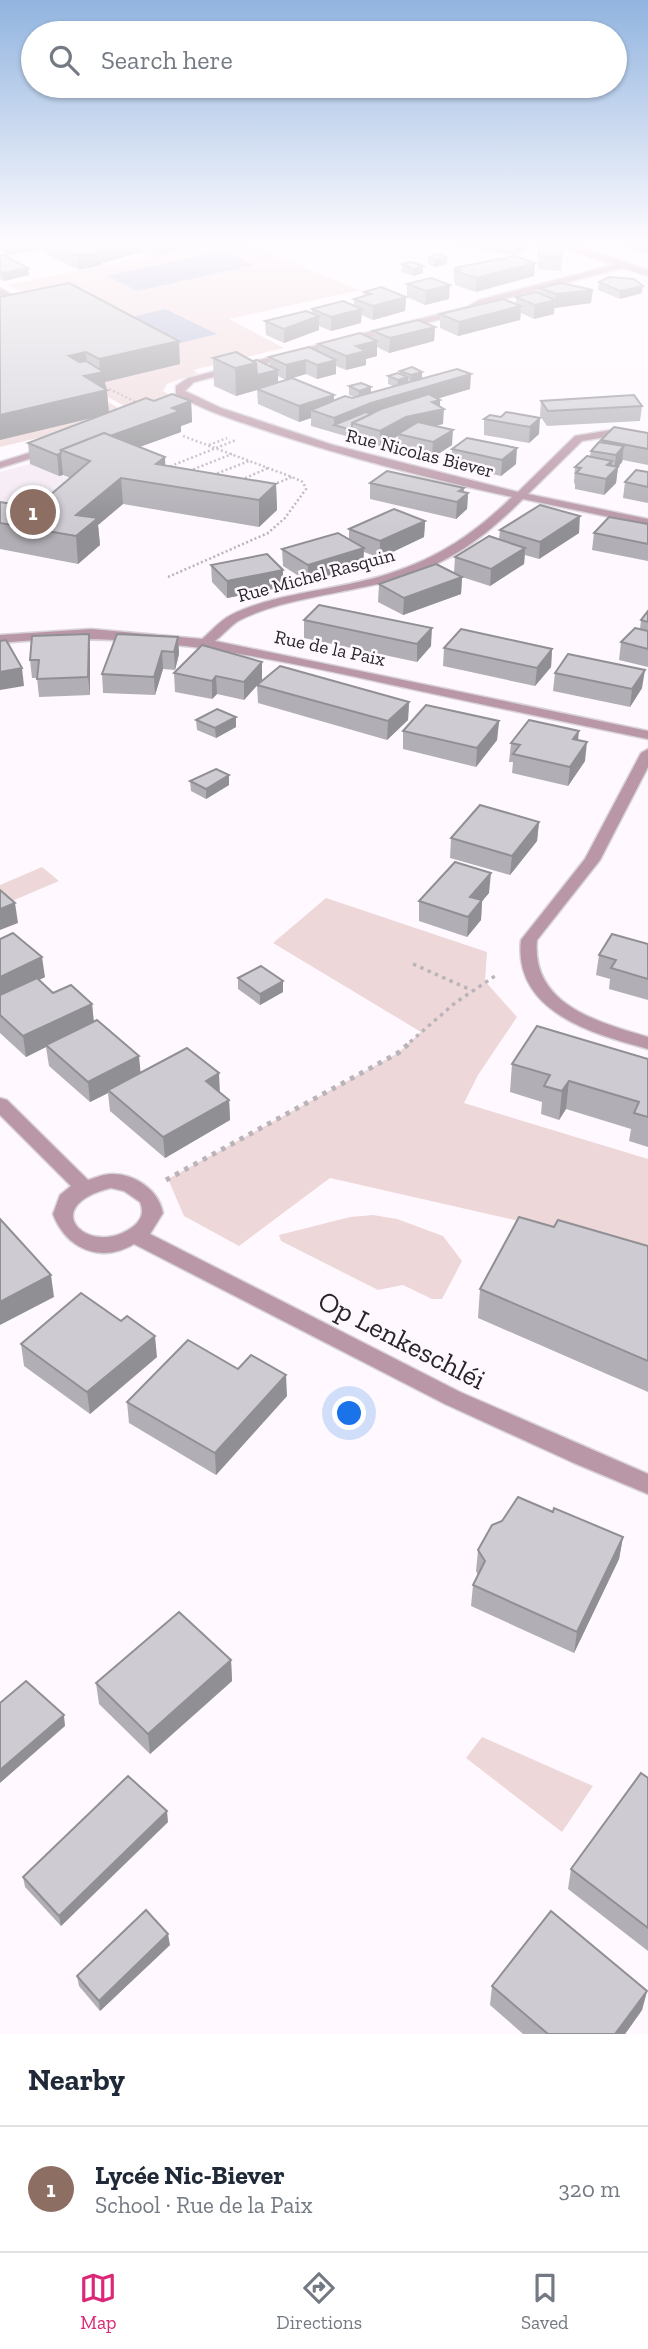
<!DOCTYPE html>
<html lang="en">
<head>
<meta charset="utf-8">
<style>
  :root { --surface:#fff; --page:#f2f2f3; --text:#1f2937; --muted:#747a83; --line:#e0e1e3; --accent:#db2777 }
  body { margin:0; font-family:"Zilla Slab",serif; background:var(--page); color:var(--text) }
  .you { position:absolute; left:350px; top:1414px; width:24px; height:24px; margin:-18px; border:5px solid #fff; border-radius:50%; background:#1a73e8; box-shadow:0 0 0 10px #1a73e833 }
  .badge { display:grid; place-items:center; width:46px; height:46px; border-radius:50%; background:var(--accent); color:#fff; font-size:23px; font-weight:700 }
  .pin { position:absolute; translate:-50% -50%; border:4px solid #fff; box-shadow:0 2px 7px #0006 }
  .list { margin:0; padding:0; list-style:none }
  h2 { display:flex; justify-content:space-between; align-items:center; height:91px; margin:0; padding:0 28px; font-size:30px }
  h2 small { font-size:23px; font-weight:400; color:var(--muted) }
  .list li { display:grid; grid-template-columns:46px 1fr auto; gap:21px; align-items:center; box-sizing:border-box; height:126px; padding:0 28px; border-top:2px solid var(--line) }
  .list b { display:block; font-size:26px; white-space:nowrap }
  .list p { margin:0; font-size:23px; white-space:nowrap; color:var(--muted) }
  .list em { font-size:23px; font-style:normal; color:var(--muted) }
  .icon { flex:none; width:38px; height:38px; fill:none; stroke:currentColor; stroke-width:2; stroke-linecap:round; stroke-linejoin:round }
  .map { position:relative; flex:none; width:648px; height:2034px; overflow:hidden }
  .search { position:absolute; background:var(--surface); box-shadow:0 2px 5px #0004; left:21px; right:21px; top:21px; height:77px; display:flex; align-items:center; gap:18px; box-sizing:border-box; padding:0 24px; border-radius:38px; color:var(--muted); font-size:26px }
  .sheet { height:217px; background:var(--surface) }
  nav { display:flex; justify-content:space-around; align-items:center; box-sizing:border-box; height:98px; border-top:2px solid var(--line); background:var(--surface); font-size:19px; color:var(--muted) }
  nav a { display:grid; justify-items:center; gap:4px }
  nav .on { color:var(--accent) }
  .map>svg:first-child { display:block }
  .built { fill:#f5eaf5 }
  .green { fill:#eed7d8 }
  .water { fill:#aeb5d2 }
  .lines { fill:none; stroke-linecap:round; stroke-linejoin:round }
  .service-casing { stroke:#d8d3d8; stroke-width:3 }
  .minor-casing { stroke:#d8d3d8; stroke-width:3 }
  .path-far2 { stroke:#b9b4b9; stroke-width:2.5; stroke-dasharray:2 2.5; stroke-linecap:butt }
  .path-far1 { stroke:#b9b4b9; stroke-width:3.5; stroke-dasharray:3.5 4.5; stroke-linecap:butt }
  .path { stroke:#b9b4b9; stroke-width:5; stroke-dasharray:4.5 6; stroke-linecap:butt }
  .service { fill:#b997a6; fill-rule:evenodd }
  .minor { fill:#b997a6; fill-rule:evenodd }
  .wall { fill:#b1afb5 }
  .shaded-wall { fill:#908f93 }
  .building { fill:#ceccd2; stroke:#908f93; stroke-width:2 }
  .labels { text-anchor:middle; dominant-baseline:central; stroke-width:5; stroke-linejoin:round; paint-order:stroke }
  .far-street-label { font-size:19px; fill:#282628; stroke:#fff9ff }
  .near-street-label { font-size:28px; fill:#282628; stroke:#fff9ff }
</style>
</head>
<body>
<div class="map">
<svg width="648" height="2034" viewBox="0 0 648 2034">
  <rect width="100%" height="100%" fill="#fff9ff"/>
  <polygon class="built" points="30,464 92,487 0,528 0,472"/>
  <g class="green">
    <polygon points="163,244 247,244 360,290 229,319 284,348 193,370 198,373 167,384 163,391 171,396 128,408 106,396 102,398 125,412 96,424 0,447 0,319 41,301 8,285 151,256 148,253 154,252 150,249"/>
    <polygon points="42,867 59,881 12,901 0,890 0,885"/>
    <polygon points="326,898 487,952 485,981 517,1017 478,1075 464,1103 648,1159 648,1258 532,1224 330,1178 239,1246 184,1216 168,1179 398,1053 421,1032 273,943"/>
    <polygon points="373,1215 397,1219 443,1236 462,1261 442,1299 432,1299 403,1285 378,1290 281,1241 279,1235 350,1217"/>
    <polygon points="482,1737 593,1786 562,1832 466,1758"/>
  </g>
  <g class="water">
    <polygon points="222,251 254,265 137,291 107,276"/>
    <polygon points="165,309 217,334 168,346 116,321"/>
  </g>
  <g class="lines">
    <g class="service-casing">
      <polygon id="service" points="48,447 53,450 51,452 0,468 0,462"/>
    </g>
    <g class="minor-casing">
      <g id="minor">
        <path d="M553,244C585,244 620,261 648,270V276L622,268L485,304L473,311L194,382L185,391L221,408L333,445L518,492L575,436L617,429L648,434V440L617,435L582,441L528,494L648,519V525L523,499C485,537 449,564 397,579C349,593 283,598 240,620C231,625 223,635 215,641L648,731V739C561,721 475,703 388,684C257,655 135,629 0,643V635L91,629L202,639C211,632 220,620 231,615C276,592 342,590 391,573C440,557 475,533 512,497C430,479 350,458 270,432C238,421 206,412 176,394V386L188,378L467,307L479,300L613,265Z"/>
        <polygon points="0,288 28,303 30,305 22,307 0,295"/>
        <path d="M648,749V767L600,860L537,940C531,1005 598,1022 648,1037V1049C593,1034 513,1012 521,940L585,859L641,753Z"/>
        <path d="M0,1098L7,1100L88,1180C95,1178 104,1174 111,1174C134,1173 159,1190 163,1213L150,1234L460,1392L648,1474V1494L574,1463L445,1404L134,1244C101,1264 66,1249 53,1214L60,1195L71,1186L0,1115ZM111,1188L124,1191L140,1202C144,1212 142,1219 134,1226C91,1260 34,1207 111,1188Z"/>
      </g>
    </g>
    <g class="path-far2">
      <polyline points="101,385 140,404"/>
      <polyline points="183,436 292,477 272,485"/>
      <polyline points="209,445 227,438"/>
      <polyline points="166,468 236,440"/>
      <polyline points="189,471 232,454"/>
      <polyline points="213,475 249,461"/>
      <polyline points="241,480 268,468"/>
      <polyline points="168,577 268,533 285,518 306,489 303,482 292,477"/>
    </g>
    <g class="path-far1">
      <polyline points="413,964 471,990"/>
      <polyline points="410,1042 455,1003 495,976"/>
    </g>
    <polyline class="path" points="166,1180 398,1053 412,1041"/>
    <use href="#service" class="service"/>
    <use href="#minor" class="minor"/>
  </g>
  <g class="wall">
    <polygon points="0,244 206,244 160,254 150,249 150,247 145,248 145,251 102,263 102,265 79,270 39,250 6,256 0,250"/>
    <polygon points="449,244 529,244 528,248 516,255 497,253"/>
    <polygon points="539,244 562,257 561,271 538,269"/>
    <polygon points="628,244 648,244 648,255 627,249"/>
    <polygon points="0,256 29,275 4,281 0,279"/>
    <polygon points="428,257 447,257 447,264 435,267 428,264"/>
    <polygon points="411,262 423,273 413,276 401,272 402,264"/>
    <polygon points="535,263 534,276 476,292 455,285 455,282 454,281 454,268"/>
    <polygon points="599,282 642,293 620,299 598,290"/>
    <polygon points="407,284 449,299 425,305 407,297"/>
    <polygon points="540,288 591,303 554,308 554,314 534,319 521,313 520,320 458,336 440,328 440,314 516,304 516,297 539,294"/>
    <polygon points="364,292 406,297 405,311 373,320 361,315 361,323 331,331 319,326 319,330 284,343 266,335 265,321 312,313 312,309 354,306 354,299 364,296"/>
    <polygon points="0,297 180,364 105,382 109,412 154,401 191,401 192,422 181,426 181,432 139,447 165,457 165,466 276,484 277,510 259,527 123,504 98,525 100,545 78,564 0,549 0,502 35,508 70,478 63,475 59,476 30,464 28,443 95,417"/>
    <polygon points="435,327 434,341 389,353 377,347 377,356 366,359 366,365 346,370 336,366 336,374 317,379 306,374 286,380 278,376 278,382 334,395 334,401 355,397 349,395 349,386 371,387 371,393 393,386 388,384 388,376 400,374 400,371 422,378 470,389 437,399 440,400 440,407 443,424 436,426 452,445 432,458 398,449 398,436 380,446 311,426 311,418 299,422 258,404 257,390 236,396 214,386 213,358 253,361 270,366 269,357 318,351 318,344 373,339 373,331"/>
    <polygon points="541,401 642,406 640,421 547,426 540,416"/>
    <polygon points="506,412 539,434 529,443 484,435 484,419 501,417"/>
    <polygon points="648,433 648,465 623,460 622,462 618,467 616,483 604,495 575,489 575,484 574,483 575,467 590,456 591,451 601,442 601,440"/>
    <polygon points="467,438 516,464 501,476 451,465 452,449"/>
    <polygon points="648,472 648,503 623,498 625,482"/>
    <polygon points="370,483 468,493 467,509 456,519 370,499"/>
    <polygon points="425,521 424,537 380,558 364,552 363,565 308,582 283,566 282,549 349,539 349,529"/>
    <polygon points="648,524 648,561 592,550 594,533"/>
    <polygon points="500,530 579,533 539,559 525,555 524,564 490,586 462,577 461,594 403,615 378,602 379,584 454,573 455,557 499,539"/>
    <polygon points="211,565 283,570 283,587 227,598 212,582"/>
    <polygon points="648,611 648,667 619,660 621,642 640,629 641,620"/>
    <polygon points="304,620 431,646 417,662 304,638"/>
    <polygon points="89,634 90,652 90,695 39,697 37,678 32,678 30,660"/>
    <polygon points="178,637 179,654 175,670 163,669 155,695 103,693 102,674"/>
    <polygon points="444,648 552,649 551,667 535,686 443,666"/>
    <polygon points="174,673 262,680 258,684 409,702 408,720 387,740 258,703 257,685 244,700 217,694 212,699 175,692"/>
    <polygon points="555,673 642,688 630,707 553,691"/>
    <polygon points="196,720 236,727 216,738 197,730"/>
    <polygon points="499,721 497,740 476,767 403,749 403,731"/>
    <polygon points="511,743 585,761 568,786 512,773 513,762 509,762"/>
    <polygon points="229,775 229,785 206,799 191,791 190,781"/>
    <polygon points="539,822 537,841 510,875 450,858 451,838"/>
    <polygon points="489,893 482,901 481,920 467,937 419,921 419,901"/>
    <polygon points="0,939 45,977 39,980 53,993 92,1004 94,1022 140,1073 220,1093 229,1100 230,1120 165,1158 110,1111 108,1093 90,1102 49,1066 46,1047 26,1057 0,1033"/>
    <polygon points="648,944 648,1000 609,989 610,979 596,975 599,955"/>
    <polygon points="238,978 283,992 260,1005 238,989"/>
    <polygon points="648,1059 648,1147 629,1141 631,1129 566,1109 559,1120 541,1114 542,1102 510,1092 512,1064"/>
    <polygon points="554,1227 648,1246 648,1392 478,1318 480,1289"/>
    <polygon points="21,1344 157,1357 90,1414 24,1366"/>
    <polygon points="238,1369 287,1396 216,1475 129,1423 127,1402"/>
    <polygon points="553,1512 623,1537 619,1559 574,1653 471,1606 473,1585 478,1575 476,1571 478,1550"/>
    <polygon points="231,1660 232,1681 150,1754 99,1704 96,1683"/>
    <polygon points="648,1778 648,1951 568,1889 571,1869"/>
    <polygon points="168,1822 61,1926 25,1887 23,1877"/>
    <polygon points="170,1945 100,2011 79,1986 77,1976"/>
    <polygon points="492,1986 647,1991 642,2010 625,2034 523,2034 490,2005"/>
  </g>
  <g class="shaded-wall">
    <polygon points="5,244 39,244 39,250 6,256"/>
    <polygon points="103,244 150,244 150,247 145,248 145,251 102,263 102,265 79,270 78,256 99,252 98,245"/>
    <polygon points="160,244 206,244 160,254"/>
    <polygon points="517,244 529,244 528,248 516,255"/>
    <polygon points="447,257 447,264 435,267 435,260"/>
    <polygon points="535,263 534,276 476,292 476,278"/>
    <polygon points="423,266 423,273 413,276 413,269"/>
    <polygon points="28,268 29,275 4,281 3,273"/>
    <polygon points="450,285 449,299 425,305 426,291"/>
    <polygon points="643,286 642,293 620,299 620,291"/>
    <polygon points="593,290 591,303 555,308 556,294"/>
    <polygon points="406,297 405,311 373,320 373,306"/>
    <polygon points="555,300 554,314 534,319 535,305"/>
    <polygon points="521,306 520,320 458,336 459,322"/>
    <polygon points="362,309 361,323 331,331 331,317"/>
    <polygon points="319,316 319,330 284,343 284,329"/>
    <polygon points="435,327 434,341 389,353 390,338"/>
    <polygon points="179,341 180,364 105,382 106,390 107,390 109,414 0,440 0,415 69,356 86,352 88,375 100,373 99,359"/>
    <polygon points="377,341 377,356 366,359 366,365 346,370 346,356 356,346"/>
    <polygon points="306,360 306,374 286,380 286,365"/>
    <polygon points="336,360 336,374 317,379 317,365"/>
    <polygon points="256,363 278,370 278,385 257,389 257,390 236,396 235,368"/>
    <polygon points="422,372 422,379 410,383 411,375"/>
    <polygon points="471,374 470,389 371,418 352,423 334,425 334,418 371,403"/>
    <polygon points="408,377 408,385 397,388 398,380"/>
    <polygon points="371,387 370,395 359,399 359,391"/>
    <polygon points="334,395 334,410 311,410 311,418 299,422 299,406"/>
    <polygon points="440,400 440,410 444,409 443,424 398,434 398,436 380,446 380,431 432,402"/>
    <polygon points="191,401 192,422 181,426 181,432 90,465 90,461 66,452"/>
    <polygon points="540,418 539,434 529,443 530,427"/>
    <polygon points="453,430 452,445 432,458 433,442"/>
    <polygon points="624,446 622,462 618,467 616,483 604,495 607,465 612,461 610,474 614,470 616,455"/>
    <polygon points="517,448 516,464 501,476 502,460"/>
    <polygon points="61,453 63,475 59,476 57,455"/>
    <polygon points="165,457 166,483 156,464"/>
    <polygon points="121,478 123,504 98,525 100,545 78,564 76,536 76,515"/>
    <polygon points="276,484 277,510 259,527 259,500"/>
    <polygon points="464,488 463,497 468,493 467,509 456,519 457,502 459,491"/>
    <polygon points="580,516 579,533 539,559 540,542"/>
    <polygon points="425,521 424,537 380,558 380,541"/>
    <polygon points="364,548 363,565 308,582 308,565"/>
    <polygon points="525,548 524,564 490,586 491,569"/>
    <polygon points="283,570 283,587 227,598 227,581"/>
    <polygon points="462,577 461,594 403,615 404,598"/>
    <polygon points="432,628 431,646 417,662 417,644"/>
    <polygon points="89,634 90,652 90,695 88,677"/>
    <polygon points="178,637 179,654 175,670 174,652"/>
    <polygon points="552,649 551,667 535,686 537,668"/>
    <polygon points="162,651 163,669 155,695 154,677"/>
    <polygon points="262,662 262,680 244,700 244,682"/>
    <polygon points="22,668 24,686 0,690 0,672"/>
    <polygon points="645,670 642,688 630,707 632,689"/>
    <polygon points="216,676 217,694 212,699 212,681"/>
    <polygon points="409,702 408,720 387,740 388,721"/>
    <polygon points="236,717 236,727 216,738 215,728"/>
    <polygon points="499,721 497,740 476,767 477,748"/>
    <polygon points="579,731 577,750 573,739"/>
    <polygon points="587,742 585,761 568,786 570,767"/>
    <polygon points="229,775 229,785 206,799 206,789"/>
    <polygon points="539,822 537,841 510,875 512,856"/>
    <polygon points="491,873 489,893 482,901 481,920 467,937 470,897"/>
    <polygon points="15,903 18,923 0,930 0,909"/>
    <polygon points="42,957 45,977 0,999 0,977"/>
    <polygon points="283,981 283,992 260,1005 260,994"/>
    <polygon points="92,1004 94,1025 46,1045 46,1047 26,1057 23,1036"/>
    <polygon points="139,1056 141,1077 108,1090 108,1093 90,1102 88,1082"/>
    <polygon points="219,1073 220,1094 206,1081"/>
    <polygon points="569,1081 566,1109 559,1120 562,1091"/>
    <polygon points="229,1100 230,1120 165,1158 163,1137"/>
    <polygon points="51,1275 54,1297 0,1325 0,1302"/>
    <polygon points="155,1336 157,1357 90,1414 87,1392"/>
    <polygon points="286,1375 287,1396 216,1475 215,1453"/>
    <polygon points="623,1537 619,1559 574,1653 577,1632"/>
    <polygon points="231,1660 232,1681 150,1754 148,1734"/>
    <polygon points="64,1715 65,1726 0,1783 0,1770"/>
    <polygon points="167,1811 168,1822 61,1926 59,1916"/>
    <polygon points="168,1934 170,1945 100,2011 99,2001"/>
    <polygon points="647,1991 642,2010 625,2034 615,2034"/>
  </g>
  <g class="building">
    <polygon points="52,244 86,244 102,252 78,256"/>
    <polygon points="539,244 562,244 562,257 539,256"/>
    <polygon points="440,254 447,257 435,260 428,257"/>
    <polygon points="3,255 28,268 3,273 0,272 0,256"/>
    <polygon points="515,256 535,263 476,278 456,271 461,270 454,268"/>
    <polygon points="411,262 423,266 413,269 402,264"/>
    <polygon points="609,277 634,279 643,286 620,291 599,282"/>
    <polygon points="431,278 450,285 426,291 407,284"/>
    <polygon points="69,283 179,341 99,359 86,352 69,356 79,362 86,361 104,372 84,376 107,390 0,415 0,297"/>
    <polygon points="561,283 593,290 556,294 540,288"/>
    <polygon points="381,287 406,297 373,306 354,299 371,294 364,292"/>
    <polygon points="536,292 555,300 535,305 516,297"/>
    <polygon points="503,299 521,306 459,322 440,314"/>
    <polygon points="343,301 362,309 331,317 312,309"/>
    <polygon points="306,311 319,316 284,329 265,321"/>
    <polygon points="418,320 435,327 390,338 373,331"/>
    <polygon points="360,333 377,341 356,346 366,351 346,356 318,344"/>
    <polygon points="309,347 336,360 317,365 306,360 286,365 269,357"/>
    <polygon points="236,352 256,363 235,368 213,358"/>
    <polygon points="257,360 278,370 257,375 256,363 253,361"/>
    <polygon points="412,367 422,372 411,375 400,371"/>
    <polygon points="457,369 471,374 371,403 334,418 311,410 345,396 352,398"/>
    <polygon points="398,373 408,377 398,380 388,376"/>
    <polygon points="292,378 334,395 299,406 257,389"/>
    <polygon points="361,383 371,387 359,391 349,386"/>
    <polygon points="172,394 191,401 172,408 180,411 110,436 104,433 61,450 61,453 57,455 28,443 146,398 154,401"/>
    <polygon points="429,394 440,400 432,402 444,409 406,417 380,431 352,423 381,409"/>
    <polygon points="634,395 642,406 548,411 541,401"/>
    <polygon points="366,412 371,414 352,423 352,430 334,425"/>
    <polygon points="506,412 540,418 530,427 484,419 490,415 501,417"/>
    <polygon points="418,422 453,430 433,442 398,434"/>
    <polygon points="614,427 648,433 648,449 601,440"/>
    <polygon points="104,433 165,457 156,464 276,484 259,500 121,478 76,515 98,518 76,536 0,523 0,502 35,508 90,461 61,450"/>
    <polygon points="467,438 517,448 502,460 452,449"/>
    <polygon points="599,442 624,446 616,455 591,451"/>
    <polygon points="587,456 612,461 607,465 618,467 606,479 576,473 581,468 575,467"/>
    <polygon points="636,470 648,472 648,487 625,482"/>
    <polygon points="387,471 464,488 459,491 468,493 457,502 370,483"/>
    <polygon points="540,505 580,516 540,542 500,530"/>
    <polygon points="394,509 425,521 380,541 349,529"/>
    <polygon points="609,517 648,524 648,544 594,533"/>
    <polygon points="338,533 364,548 308,565 282,549"/>
    <polygon points="489,536 525,548 491,569 455,557"/>
    <polygon points="267,554 283,570 227,581 211,565"/>
    <polygon points="436,564 462,577 404,598 379,584"/>
    <polygon points="319,605 432,628 417,644 304,620"/>
    <polygon points="648,611 648,622 641,620"/>
    <polygon points="635,628 648,631 648,649 621,642"/>
    <polygon points="461,629 552,649 537,668 444,648"/>
    <polygon points="89,634 88,677 37,679 39,660 30,660 32,636"/>
    <polygon points="117,634 178,637 174,652 162,651 154,677 102,674"/>
    <polygon points="6,640 22,668 0,672 0,641"/>
    <polygon points="202,645 262,662 244,682 216,676 212,681 174,673"/>
    <polygon points="568,654 645,670 632,689 555,673"/>
    <polygon points="280,666 409,702 388,721 257,685"/>
    <polygon points="426,705 499,721 477,748 403,731"/>
    <polygon points="217,709 236,717 215,728 196,720"/>
    <polygon points="529,720 579,731 573,739 587,742 570,767 513,754 520,745 511,743"/>
    <polygon points="216,769 229,775 206,789 190,781"/>
    <polygon points="480,805 539,822 512,856 451,838"/>
    <polygon points="455,862 491,873 470,897 482,900 468,917 419,901"/>
    <polygon points="0,890 15,903 0,909"/>
    <polygon points="13,933 42,957 0,977 0,939"/>
    <polygon points="612,934 648,944 648,979 611,968 616,960 599,955"/>
    <polygon points="261,966 283,981 260,994 238,978"/>
    <polygon points="37,978 53,993 71,985 92,1004 23,1036 0,1015 0,995"/>
    <polygon points="97,1020 139,1056 88,1082 46,1045"/>
    <polygon points="537,1026 648,1059 648,1117 634,1113 639,1102 569,1081 562,1091 544,1086 550,1075 512,1064"/>
    <polygon points="187,1048 219,1073 206,1081 229,1100 163,1137 108,1090"/>
    <polygon points="519,1217 554,1227 558,1220 648,1246 648,1361 480,1289"/>
    <polygon points="0,1219 51,1275 0,1302"/>
    <polygon points="81,1293 121,1321 127,1316 155,1336 87,1392 21,1344"/>
    <polygon points="188,1340 238,1369 251,1355 286,1375 215,1453 127,1402"/>
    <polygon points="518,1497 553,1512 554,1508 623,1537 577,1632 473,1585 485,1561 478,1550 492,1525 502,1521"/>
    <polygon points="179,1612 231,1660 148,1734 96,1683"/>
    <polygon points="26,1681 64,1715 0,1770 0,1703"/>
    <polygon points="641,1773 648,1778 648,1928 571,1869"/>
    <polygon points="128,1776 167,1811 59,1916 23,1877"/>
    <polygon points="146,1910 168,1934 99,2001 77,1976"/>
    <polygon points="551,1911 647,1991 615,2034 548,2034 492,1986"/>
  </g>
  <linearGradient id="sky" x2="0" y2="1"><stop stop-color="#91b4df"/><stop offset="0.46" stop-color="#fffcff"/><stop offset="1" stop-color="#fffcff" stop-opacity="0"/></linearGradient>
  <rect width="648" height="529" fill="url(#sky)"/>
  <g class="labels">
    <g class="far-street-label">
      <text transform="translate(420 453) rotate(14)">Rue Nicolas Biever</text>
      <text transform="translate(316 575) rotate(-15)">Rue Michel Rasquin</text>
      <text transform="translate(330 648) rotate(12)">Rue de la Paix</text>
    </g>
    <g class="near-street-label">
      <text transform="translate(402 1340) rotate(27)">Op Lenkeschléi</text>
    </g>
  </g>
</svg>
<div class="you"></div>
<div class="pin badge" style="left:33px;top:512px;background:#8d6e63">1</div>
<div class="search"><svg class="icon" aria-label="search" viewBox="0 0 24 24"><circle cx="10" cy="10" r="6"/><path d="M15 15l6 6"/></svg>Search here</div>
</div>
<section class="sheet">
<h2>Nearby<small></small></h2>
<ul class="list">
<li><span class="badge" style="background:#8d6e63">1</span><div><b>Lycée Nic-Biever</b><p>School · Rue de la Paix</p></div><em>320 m</em></li>
</ul>
</section>
<nav>
<a class="on"><svg class="icon" aria-label="map" viewBox="0 0 24 24"><path d="M3 6l6-2 6 2 6-2v14l-6 2-6-2-6 2zM9 4v14M15 6v14"/></svg>Map</a>
<a><svg class="icon" aria-label="directions" viewBox="0 0 24 24"><path d="M12 3l9 9-9 9-9-9zM9 14v-3h6M13 9l2 2-2 2"/></svg>Directions</a>
<a><svg class="icon" aria-label="saved" viewBox="0 0 24 24"><path d="M7 4h10v16l-5-4-5 4z"/></svg>Saved</a>
</nav>
</body>
</html>
